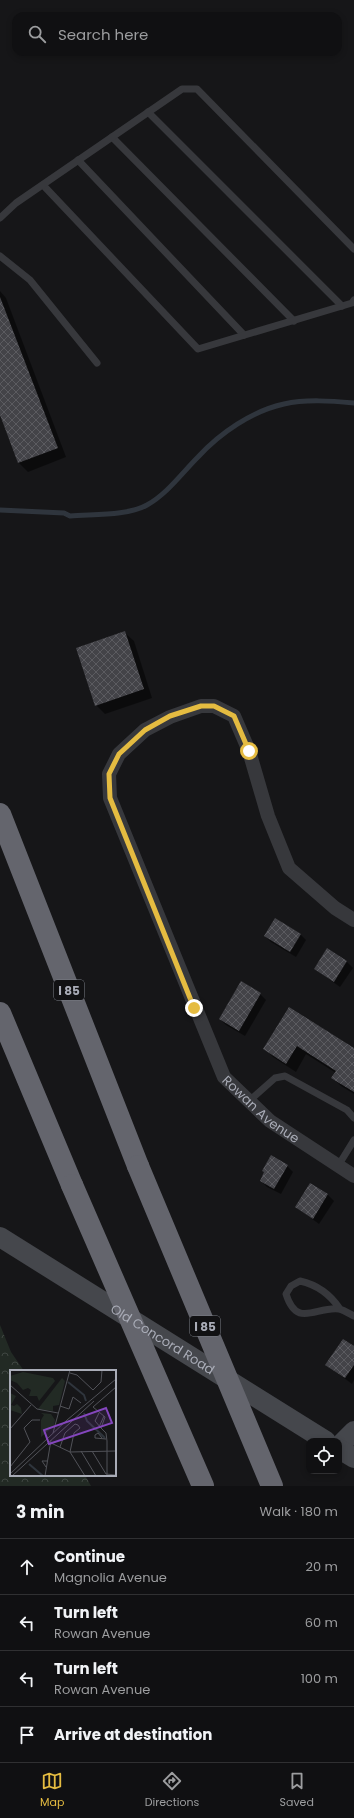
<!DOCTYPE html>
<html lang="en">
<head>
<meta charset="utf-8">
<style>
  :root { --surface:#101012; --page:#1e1e20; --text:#f1f3f6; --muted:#9c9d9f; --line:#303032; --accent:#e5bc41 }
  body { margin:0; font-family:Poppins,sans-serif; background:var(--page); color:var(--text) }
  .controls { position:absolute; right:12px; bottom:12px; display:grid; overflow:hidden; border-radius:8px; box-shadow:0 2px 6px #0003 }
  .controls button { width:36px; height:36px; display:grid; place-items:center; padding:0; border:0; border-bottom:1px solid var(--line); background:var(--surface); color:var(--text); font:20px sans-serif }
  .stop { position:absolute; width:12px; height:12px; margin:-9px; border:3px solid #e5bc41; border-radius:50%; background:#fff }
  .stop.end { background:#e5bc41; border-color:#fff; box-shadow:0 1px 4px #0008 }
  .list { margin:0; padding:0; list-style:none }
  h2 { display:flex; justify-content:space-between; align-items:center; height:52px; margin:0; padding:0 16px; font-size:17px }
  h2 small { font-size:13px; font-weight:400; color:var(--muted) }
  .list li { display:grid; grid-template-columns:26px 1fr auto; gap:12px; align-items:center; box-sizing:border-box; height:56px; padding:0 16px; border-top:1px solid var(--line) }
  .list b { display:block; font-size:15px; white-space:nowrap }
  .list p { margin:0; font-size:13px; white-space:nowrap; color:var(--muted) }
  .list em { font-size:13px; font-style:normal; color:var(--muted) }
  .icon { flex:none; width:22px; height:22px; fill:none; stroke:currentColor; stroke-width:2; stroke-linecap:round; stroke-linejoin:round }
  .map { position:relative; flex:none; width:354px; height:1486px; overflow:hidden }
  .search { position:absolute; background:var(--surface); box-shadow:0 2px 6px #0003; left:12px; right:12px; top:12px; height:44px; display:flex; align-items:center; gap:10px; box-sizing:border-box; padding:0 14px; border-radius:12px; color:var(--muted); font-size:15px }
  .sheet { height:276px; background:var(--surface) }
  nav { display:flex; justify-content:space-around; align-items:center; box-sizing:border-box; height:56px; border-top:1px solid var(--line); background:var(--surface); font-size:11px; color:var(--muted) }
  nav a { display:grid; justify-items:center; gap:2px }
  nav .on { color:var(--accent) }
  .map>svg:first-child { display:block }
  .forest { fill:url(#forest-crowns) }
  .shadow { fill:#0007 }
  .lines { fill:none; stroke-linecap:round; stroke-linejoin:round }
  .stream { stroke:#2f353d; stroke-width:5 }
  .building { fill:url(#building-cross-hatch) }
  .lane { stroke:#37383c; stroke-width:7 }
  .street { stroke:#37383c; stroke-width:14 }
  .secondary { stroke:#45474c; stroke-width:20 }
  .highway { stroke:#64656d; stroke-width:22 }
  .highway-bridge { stroke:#64656d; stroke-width:22 }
  .route { stroke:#e5bc41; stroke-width:5 }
  .labels { text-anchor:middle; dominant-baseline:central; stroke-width:3.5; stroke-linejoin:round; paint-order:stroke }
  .shield { fill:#111113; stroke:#7b7e86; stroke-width:1 }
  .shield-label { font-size:12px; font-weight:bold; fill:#a9acb7 }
  .street-label { font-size:13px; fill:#a9acb7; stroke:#111113 }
  .inset-river { fill:none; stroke:#2f353d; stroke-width:2 }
  .inset-road { fill:none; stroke:#515258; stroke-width:1 }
  .view { fill:#8446bd; fill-opacity:0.15; stroke:#8446bd; stroke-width:2 }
  .inset-edge { fill:none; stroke:#a9acb7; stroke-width:2 }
</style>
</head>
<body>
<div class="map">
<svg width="354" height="1486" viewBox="0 0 354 1486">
  <defs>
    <pattern id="forest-crowns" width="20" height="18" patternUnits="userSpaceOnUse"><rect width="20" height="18" fill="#222a24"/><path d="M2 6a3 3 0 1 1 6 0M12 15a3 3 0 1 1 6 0" fill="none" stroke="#3f4642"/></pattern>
    <pattern id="building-cross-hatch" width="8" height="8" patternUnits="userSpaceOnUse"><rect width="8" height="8" fill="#434348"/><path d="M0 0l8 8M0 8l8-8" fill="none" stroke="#5b5b60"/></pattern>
  </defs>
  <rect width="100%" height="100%" fill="#161618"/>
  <polygon class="forest" points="0,1325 11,1352 24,1371 11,1371 11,1475 85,1475 91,1486 0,1486"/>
  <g class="shadow">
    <polygon points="0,291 6,298 66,457 28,472 19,463 0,412"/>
    <polygon points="125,633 134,641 152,698 105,714 96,705"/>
    <polygon points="300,934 306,940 296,957 271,942 265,936"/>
    <polygon points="347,962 353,968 340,987 315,969"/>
    <polygon points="241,983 260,994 266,1000 245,1036 226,1025 220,1019"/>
    <polygon points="289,1008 354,1049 354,1094 341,1086 333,1078 336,1073 306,1054 296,1072 273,1057 264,1048"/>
    <polygon points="287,1166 293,1172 281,1194 267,1187 261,1181"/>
    <polygon points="310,1184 328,1195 334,1201 319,1224 296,1207"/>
    <polygon points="354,1348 354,1380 352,1384 327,1365"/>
  </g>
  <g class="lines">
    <path class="stream" d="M0,510L64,513L70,516C92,514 128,516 147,505C167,494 182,473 198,457C220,433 252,411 284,404C306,399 332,401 354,403"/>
  </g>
  <g class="building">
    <polygon points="0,297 58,448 18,463 0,415"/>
    <polygon points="125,631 144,689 95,706 76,648"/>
    <polygon points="275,918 301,934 290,952 264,936"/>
    <polygon points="327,948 347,961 334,982 314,969"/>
    <polygon points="241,981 261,993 239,1031 219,1019"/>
    <polygon points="289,1007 354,1048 354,1092 331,1078 336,1071 297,1046 286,1064 263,1049"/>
    <polygon points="271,1155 288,1165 274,1189 260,1181 264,1172 262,1171"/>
    <polygon points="310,1183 328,1194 313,1219 295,1207"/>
    <polygon points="343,1339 354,1346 354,1365 345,1378 325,1365"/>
  </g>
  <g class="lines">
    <g class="lane">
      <polyline points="148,112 342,306"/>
      <polyline points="112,137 294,321"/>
      <polyline points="78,160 244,335"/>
      <polyline points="43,185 198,349 352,303 354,300"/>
      <polyline points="0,218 16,203 182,89 197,89 354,249"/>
      <polyline points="0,256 30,280 97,363"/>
      <polyline points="249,1101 275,1078 285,1076 347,1110 354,1118"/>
      <polyline points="338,1166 354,1140"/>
      <path d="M340,1309C330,1294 318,1285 300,1281L291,1286L286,1294C297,1329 316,1306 339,1309C344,1310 350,1314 354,1316"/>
    </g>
    <path class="street" id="s1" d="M354,920L335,908L289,868L268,816L249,751L234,716L214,706H201L170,717L145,730L119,754L109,774L110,798L224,1077L270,1121L354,1176"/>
    <g class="secondary">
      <path id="s2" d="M0,1237L326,1441"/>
      <polyline points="339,1446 354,1431"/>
      <polyline points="339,1449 354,1458"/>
    </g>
    <g class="highway">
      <polyline points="0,814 138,1166"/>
      <polyline points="0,1013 72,1185"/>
    </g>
    <g class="highway-bridge">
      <polyline points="138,1166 272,1486"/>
      <polyline points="72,1185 203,1486"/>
    </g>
  </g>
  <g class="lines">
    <polyline class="route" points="194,1008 110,798 109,774 119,754 145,730 170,716 201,706 214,706 234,716 249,751"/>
  </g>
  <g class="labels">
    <g class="shield">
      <rect x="54" y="980" width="30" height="20" rx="3"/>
      <rect x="190" y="1316" width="30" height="20" rx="3"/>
    </g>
    <g class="shield-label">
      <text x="69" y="990">I 85</text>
      <text x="205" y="1326">I 85</text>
    </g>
    <g class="street-label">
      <text stroke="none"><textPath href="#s1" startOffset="774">Rowan Avenue</textPath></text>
      <text stroke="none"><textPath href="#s2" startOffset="192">Old Concord Road</textPath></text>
    </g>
  </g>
  <g transform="translate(10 1370)">
    <rect width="106" height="106" fill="#161618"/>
    <path d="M13,2L43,8L45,11L29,31L27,26H19L21,20L18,18L13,20L7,13L0,10V6ZM52,8L55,11L49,35L43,36V41L28,39ZM0,23L6,26L1,35L4,36L7,34L11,38L12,44L0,40ZM31,43L41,44L45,50L44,56L31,67V50L34,45Z" fill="#222a24"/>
    <path class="inset-river" d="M58,12L74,25L76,31M74,43L77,51L95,68M19,94L33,106"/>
    <path class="inset-road" d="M60,3L67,5L83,20L91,12L92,0M0,15L27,39L48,43M50,36L59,39L63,27L71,33M89,43L85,51L91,58L95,47L83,37L106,17M89,57L94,46M91,58L96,63L97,71V106M0,59L21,35M43,63L60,0M92,68L88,63L85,65V68L96,69M20,72L14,58L22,50H30M41,73L60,82L106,81M50,77L55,63L65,54L68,55L70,58L64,63L60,82L75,106M71,81L86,106M82,81L96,104L106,105M0,97L20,72M36,97L32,91H37M0,104L57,50L106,9M2,106L84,31M35,106L41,70"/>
    <path class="view" d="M96,38L102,53L39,74L34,60Z"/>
    <rect width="106" height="106" class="inset-edge"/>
  </g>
</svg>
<div class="controls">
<button><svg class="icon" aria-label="locate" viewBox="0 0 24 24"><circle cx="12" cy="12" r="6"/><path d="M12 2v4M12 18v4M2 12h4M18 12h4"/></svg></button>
</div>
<div class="stop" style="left:249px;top:751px"></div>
<div class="stop end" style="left:194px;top:1008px"></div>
<div class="search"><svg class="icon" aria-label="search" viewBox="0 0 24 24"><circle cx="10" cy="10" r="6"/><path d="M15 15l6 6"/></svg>Search here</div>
</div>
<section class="sheet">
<h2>3 min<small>Walk · 180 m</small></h2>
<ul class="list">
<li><svg class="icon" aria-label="ahead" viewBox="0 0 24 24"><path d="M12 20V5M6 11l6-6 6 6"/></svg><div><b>Continue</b><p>Magnolia Avenue</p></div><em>20 m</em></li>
<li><svg class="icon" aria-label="left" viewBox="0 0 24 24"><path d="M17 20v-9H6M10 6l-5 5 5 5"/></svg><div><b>Turn left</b><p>Rowan Avenue</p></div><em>60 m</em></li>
<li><svg class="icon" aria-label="left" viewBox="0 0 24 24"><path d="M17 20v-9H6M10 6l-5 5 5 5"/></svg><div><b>Turn left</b><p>Rowan Avenue</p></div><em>100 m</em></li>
<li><svg class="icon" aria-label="arrive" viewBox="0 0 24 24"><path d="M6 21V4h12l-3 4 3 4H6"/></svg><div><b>Arrive at destination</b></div></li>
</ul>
</section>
<nav>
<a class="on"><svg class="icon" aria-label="map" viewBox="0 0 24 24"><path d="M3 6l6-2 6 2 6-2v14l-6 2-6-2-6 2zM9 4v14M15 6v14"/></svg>Map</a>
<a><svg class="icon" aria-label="directions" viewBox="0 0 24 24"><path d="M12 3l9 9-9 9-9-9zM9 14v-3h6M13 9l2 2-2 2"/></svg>Directions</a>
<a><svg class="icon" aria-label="saved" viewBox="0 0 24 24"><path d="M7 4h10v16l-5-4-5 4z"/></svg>Saved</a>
</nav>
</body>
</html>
